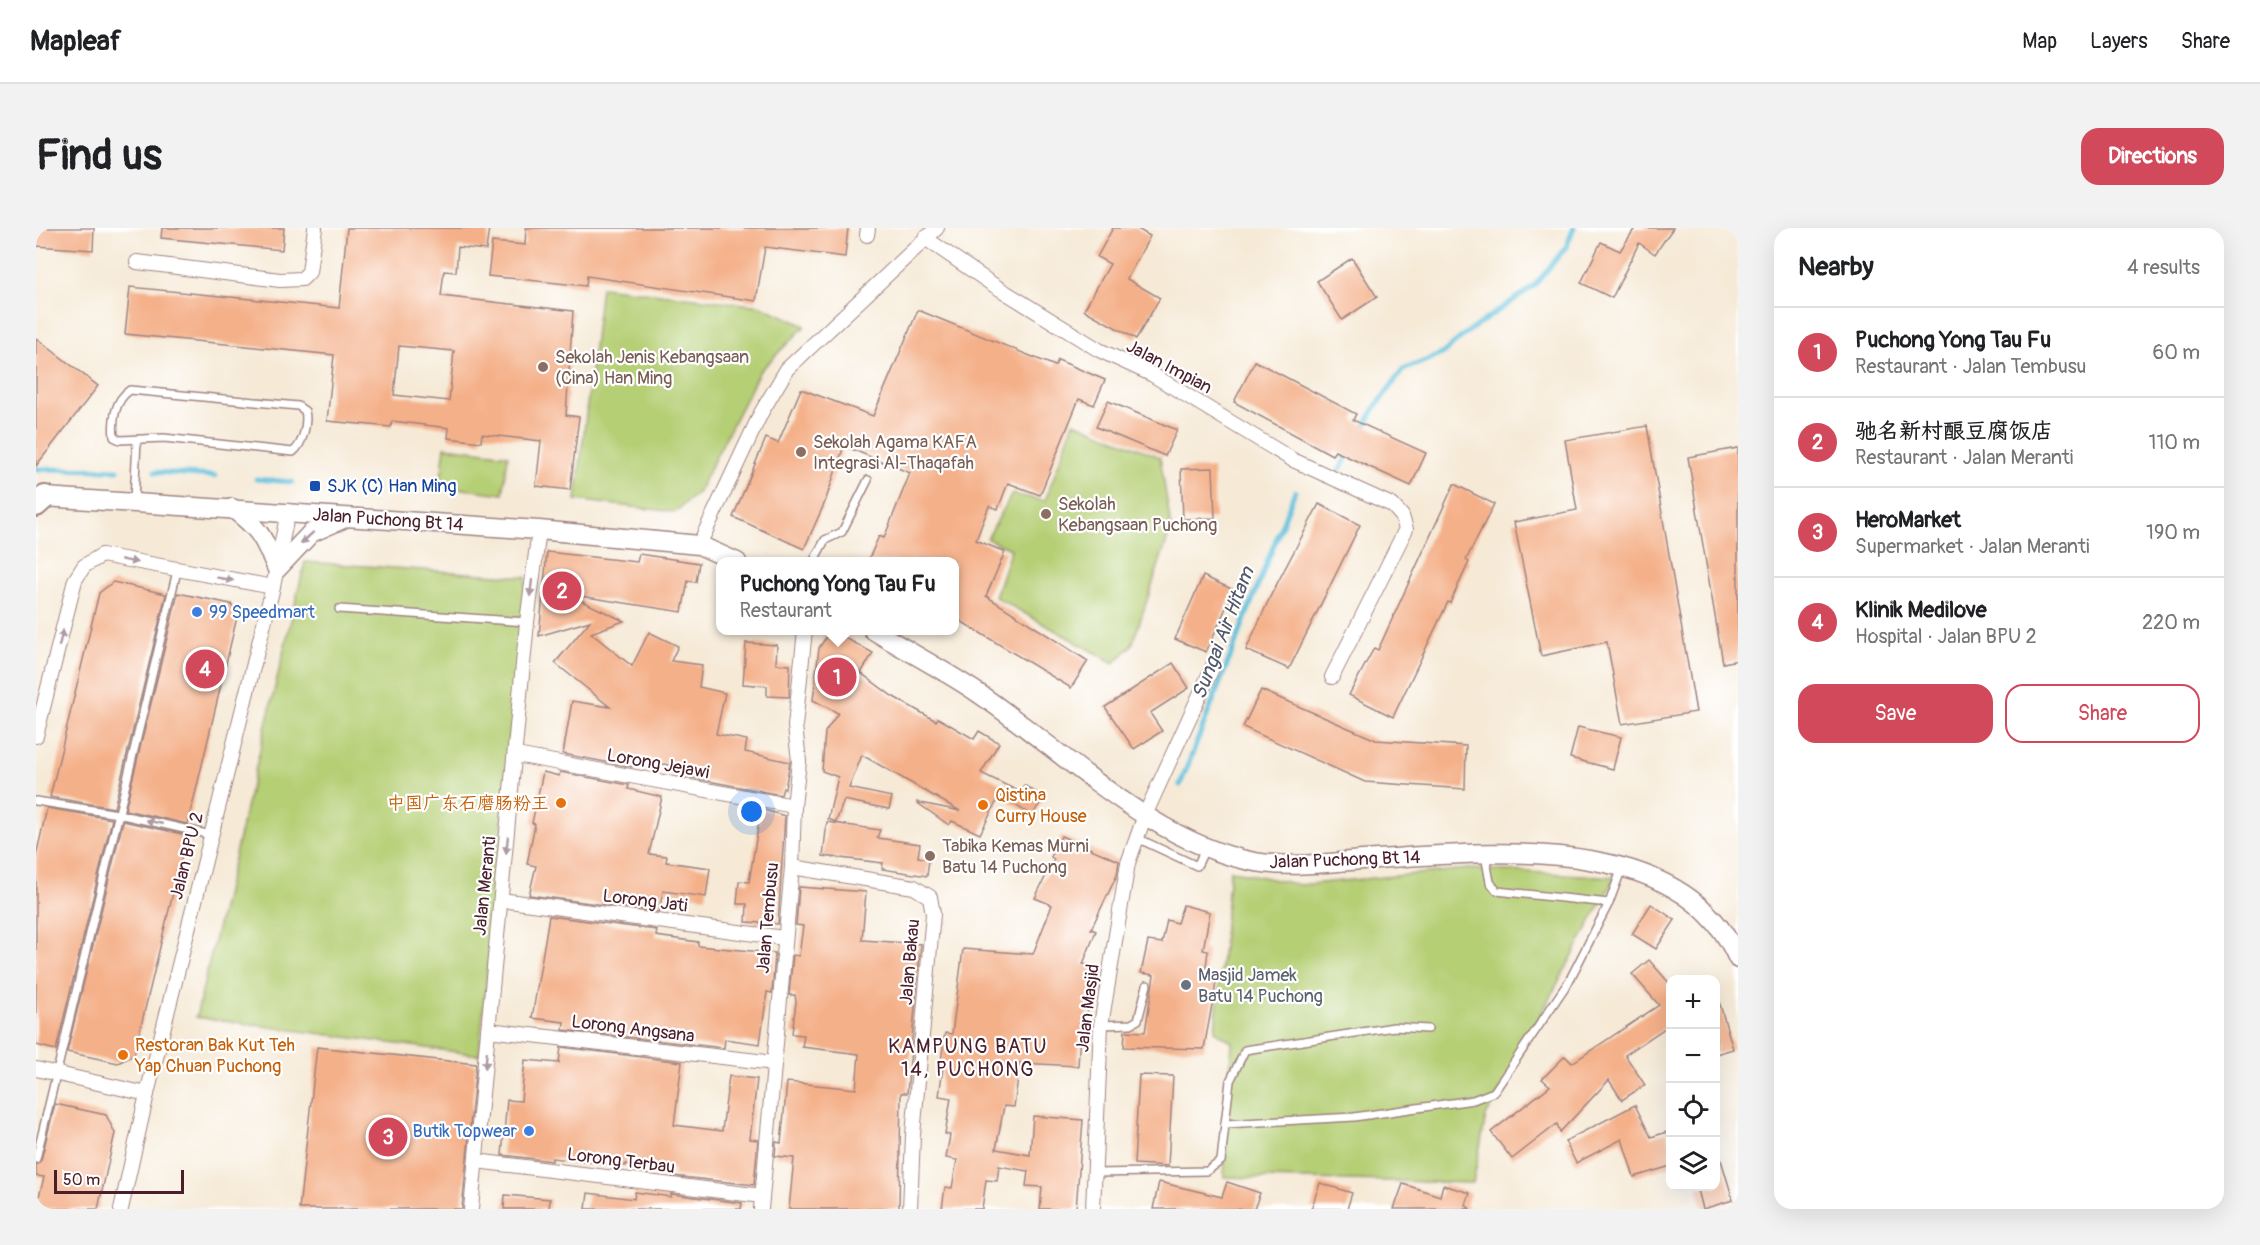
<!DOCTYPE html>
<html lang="en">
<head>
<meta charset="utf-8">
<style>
  :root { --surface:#fff; --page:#f2f2f2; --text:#202124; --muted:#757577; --line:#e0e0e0; --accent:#d1495b }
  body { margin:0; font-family:Pangolin,"LXGW WenKai TC",sans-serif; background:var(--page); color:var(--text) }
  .controls { position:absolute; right:18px; bottom:18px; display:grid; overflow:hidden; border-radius:12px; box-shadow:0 6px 24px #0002 }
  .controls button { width:54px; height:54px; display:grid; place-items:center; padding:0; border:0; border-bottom:2px solid var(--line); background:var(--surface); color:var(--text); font:30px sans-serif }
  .scale { position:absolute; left:18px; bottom:15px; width:130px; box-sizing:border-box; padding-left:6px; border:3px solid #4a1f2b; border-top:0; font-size:16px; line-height:21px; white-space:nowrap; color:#4a1f2b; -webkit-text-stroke:4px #fff; paint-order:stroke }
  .you { position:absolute; left:716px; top:584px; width:21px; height:21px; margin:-15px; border:4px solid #fff; border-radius:50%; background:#1a73e8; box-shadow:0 0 0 9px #1a73e833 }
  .badge { display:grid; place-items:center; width:39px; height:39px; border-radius:50%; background:var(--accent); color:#fff; font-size:20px; font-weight:700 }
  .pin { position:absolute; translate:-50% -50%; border:3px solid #fff; box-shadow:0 2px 6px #0006 }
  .popup { position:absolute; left:680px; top:329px; width:243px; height:78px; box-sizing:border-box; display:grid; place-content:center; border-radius:12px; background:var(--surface); filter:drop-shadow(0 2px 4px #0005); font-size:20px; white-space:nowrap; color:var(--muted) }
  .popup b { font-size:22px; color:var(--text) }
  .popup::after { content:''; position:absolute; left:50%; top:100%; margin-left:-12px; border:12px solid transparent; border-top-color:var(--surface) }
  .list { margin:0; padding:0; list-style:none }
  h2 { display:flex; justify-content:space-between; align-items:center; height:78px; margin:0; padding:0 24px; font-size:26px }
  h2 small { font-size:20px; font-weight:400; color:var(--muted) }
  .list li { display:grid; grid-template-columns:39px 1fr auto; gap:18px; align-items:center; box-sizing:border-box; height:90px; padding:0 24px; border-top:2px solid var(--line) }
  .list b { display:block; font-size:22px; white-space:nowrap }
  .list p { margin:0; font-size:20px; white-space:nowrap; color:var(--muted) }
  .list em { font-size:20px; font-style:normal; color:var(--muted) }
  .actions { display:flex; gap:12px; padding:18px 24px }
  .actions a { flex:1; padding:14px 0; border:2px solid var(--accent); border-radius:18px; text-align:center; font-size:21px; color:var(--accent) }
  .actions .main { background:var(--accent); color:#fff }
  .icon { flex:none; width:33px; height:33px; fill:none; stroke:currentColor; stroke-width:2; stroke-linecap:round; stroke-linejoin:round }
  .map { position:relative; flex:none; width:1702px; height:981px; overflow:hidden; border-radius:18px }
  header { display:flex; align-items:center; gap:36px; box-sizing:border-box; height:84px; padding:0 30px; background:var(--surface); border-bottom:2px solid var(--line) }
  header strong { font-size:28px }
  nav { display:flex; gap:33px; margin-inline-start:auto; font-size:21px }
  .intro { display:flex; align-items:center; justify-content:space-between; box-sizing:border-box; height:144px; padding:0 36px }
  h1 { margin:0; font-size:42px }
  .button { padding:15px 27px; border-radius:18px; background:var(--accent); color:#fff; font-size:21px; font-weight:700 }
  main { display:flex; gap:36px; padding:0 36px }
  aside { flex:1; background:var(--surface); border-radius:18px; box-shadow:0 6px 24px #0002 }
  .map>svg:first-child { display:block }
  .green { fill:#b5cf75; stroke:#807750; stroke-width:1.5 }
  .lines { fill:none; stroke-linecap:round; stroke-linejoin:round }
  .stream { stroke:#5fc1dd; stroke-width:5 }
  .building { fill:#f4b089; fill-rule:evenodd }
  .service-casing { stroke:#a08481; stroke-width:10 }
  .minor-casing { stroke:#a08481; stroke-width:16 }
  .tertiary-casing { stroke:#a08481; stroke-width:21 }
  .primary-casing { stroke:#a08481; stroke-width:26 }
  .service { stroke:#fff; stroke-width:7 }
  .minor { stroke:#fff; stroke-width:14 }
  .tertiary { stroke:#fff; stroke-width:18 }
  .primary { stroke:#fff; stroke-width:22 }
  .oneway { fill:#ae9aa0 }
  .education-dot { fill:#8d6e63; stroke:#fff; stroke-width:2 }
  .transit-dot { fill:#1a4fb4; stroke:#fff; stroke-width:2 }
  .shop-dot { fill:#3f7fe0; stroke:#fff; stroke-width:2 }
  .food-dot { fill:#e8710a; stroke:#fff; stroke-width:2 }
  .worship-dot { fill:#6b7280; stroke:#fff; stroke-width:2 }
  .labels { text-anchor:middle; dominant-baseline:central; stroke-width:4.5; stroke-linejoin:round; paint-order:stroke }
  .education-label { font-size:18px; fill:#785e54; stroke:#fff; text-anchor:start }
  .street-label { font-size:18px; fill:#4a1f2b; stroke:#fff }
  .transit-label { font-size:18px; fill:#164399; stroke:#fff; text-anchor:start }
  .shop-label { font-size:18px; fill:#366cbe; stroke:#fff; text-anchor:start }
  .food-label { font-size:18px; fill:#c56008; stroke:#fff; text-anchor:start }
  .worship-label { font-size:18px; fill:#5b616d; stroke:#fff; text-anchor:start }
  .water-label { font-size:20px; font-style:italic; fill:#515869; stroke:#fff }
  .neighbourhood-label { font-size:20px; letter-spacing:1.5px; fill:#4a1f2b; stroke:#fff }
</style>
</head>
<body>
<header>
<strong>Mapleaf</strong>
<nav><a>Map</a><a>Layers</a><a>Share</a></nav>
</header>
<div class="intro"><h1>Find us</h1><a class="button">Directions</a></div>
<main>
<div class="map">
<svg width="1702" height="981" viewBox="0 0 1702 981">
  <rect width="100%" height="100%" fill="#fff"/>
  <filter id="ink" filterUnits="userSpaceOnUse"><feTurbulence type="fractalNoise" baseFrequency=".0167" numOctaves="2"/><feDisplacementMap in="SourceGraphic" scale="12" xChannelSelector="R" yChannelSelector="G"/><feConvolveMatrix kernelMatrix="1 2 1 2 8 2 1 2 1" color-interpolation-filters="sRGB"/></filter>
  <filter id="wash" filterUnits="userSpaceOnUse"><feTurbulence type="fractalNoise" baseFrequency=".008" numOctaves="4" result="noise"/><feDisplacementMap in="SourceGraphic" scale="24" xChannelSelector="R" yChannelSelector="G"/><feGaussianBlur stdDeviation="1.35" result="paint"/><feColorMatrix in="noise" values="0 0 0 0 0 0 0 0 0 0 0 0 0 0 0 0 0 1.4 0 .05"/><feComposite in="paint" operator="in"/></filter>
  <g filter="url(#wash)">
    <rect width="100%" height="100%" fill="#f6ead7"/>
    <g class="green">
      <polygon points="565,59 725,78 769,98 723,144 662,264 639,284 540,272"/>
      <polygon points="1038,194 1124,229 1135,300 1096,417 1078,435 959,369 975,321 951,311 976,266 1009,273"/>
      <polygon points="409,219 472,227 467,266 404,258"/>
      <polygon points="269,334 490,349 443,827 160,789"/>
      <polygon points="1433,641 1579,649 1450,888 1437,955 1188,949 1196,814 1179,803 1194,642 1264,657"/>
    </g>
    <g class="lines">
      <g class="stream">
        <polyline points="1326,203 1340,178 1367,142 1406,126 1430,105 1498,58 1530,19 1538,0"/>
        <polyline points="0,241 82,242"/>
        <polyline points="1303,243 1314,224"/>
        <polyline points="119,244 179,248"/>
        <polyline points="220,251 256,254"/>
        <polyline points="1144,557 1259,263"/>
      </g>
    </g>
    <g id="blocks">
      <g class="building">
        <polygon points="0,0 58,0 57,22 0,18"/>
        <polygon points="126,0 248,0 246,22 125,10"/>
        <path d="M311,0H453L450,22L422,19L420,44L408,43L405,68L537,83L530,187L543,189L534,262L500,258L505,213L446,206L445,214L412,210L413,200L356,193L355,199L291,193L298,127L89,106L94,59L303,80ZM363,118L418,123L413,173L358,167Z"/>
        <polygon points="490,0 812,0 809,29 729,19 720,73 551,48 550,58 452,48 456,14 489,17"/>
        <polygon points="1077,0 1100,0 1114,8 1091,51 1124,70 1100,111 1048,82 1074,36 1061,29"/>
        <polygon points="1599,0 1637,0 1619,26 1603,15 1576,70 1545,55 1565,14 1584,23"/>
        <polygon points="1316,30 1341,69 1306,92 1281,53"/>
        <polygon points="882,82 1019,138 1022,132 1069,152 1058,177 1043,171 1004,267 972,255 962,281 953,278 940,312 969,324 950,368 1052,433 1035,460 918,389 918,333 832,333 843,308 848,310 874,245 808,218 789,274 768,321 697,289 730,210 742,215 765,161 837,188"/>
        <polygon points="0,110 62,158 0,238"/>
        <polygon points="1219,133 1320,186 1317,192 1390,225 1375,258 1299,223 1296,227 1198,174"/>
        <polygon points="1072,173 1141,202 1129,228 1060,199"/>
        <polygon points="1611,198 1660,484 1586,496 1571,414 1505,428 1478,294 1541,282 1529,212"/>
        <polygon points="1702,220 1702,432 1687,435 1652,229"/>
        <polygon points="1177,240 1179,290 1147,291 1145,241"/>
        <polygon points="1418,256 1458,276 1430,332 1433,334 1414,375 1412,374 1357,489 1313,467 1338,420 1342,422"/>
        <polygon points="1283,276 1324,297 1253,441 1210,422 1235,367"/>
        <polygon points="511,324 601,334 603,326 663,335 660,354 652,353 646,384 531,366 588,393 555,405 596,438 613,404 642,418 635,433 666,437 663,459 689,465 680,506 711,512 709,524 754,534 749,561 747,560 745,567 641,547 642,539 598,530 596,539 527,526 536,473 574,479 519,435 554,393 503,408"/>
        <polygon points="1167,348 1198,362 1170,424 1139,411"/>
        <polygon points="77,354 130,366 78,580 14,569 63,365"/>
        <polygon points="142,365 195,376 201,389 152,596 89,582"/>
        <polygon points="795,402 837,425 825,445 856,468 900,493 902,490 938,511 943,503 963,515 945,545 984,564 988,557 1008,569 996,588 964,567 944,606 916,593 913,597 880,574 924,583 826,527 813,560 856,569 853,581 808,572 800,594 792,591 802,549 786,543 789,504 802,485 777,472 783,420"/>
        <polygon points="710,415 741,417 740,436 754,437 753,469 731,468 731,458 707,456"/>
        <polygon points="1137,435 1153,460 1114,485 1126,503 1098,521 1069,479"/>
        <polygon points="1225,462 1340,512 1430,518 1429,561 1329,554 1207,499"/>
        <polygon points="1542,499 1585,509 1577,541 1534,530"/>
        <polygon points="507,544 523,548 524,544 593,557 592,561 626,569 613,626 631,628 630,634 674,640 670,669 627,663 623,684 493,667 500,638 491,636 499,596 496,595"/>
        <polygon points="11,580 76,591 20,822 0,817 0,628"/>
        <polygon points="725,581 749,588 742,696 710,694 711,676 701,676 703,653 713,654"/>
        <polygon points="87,593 150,607 150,611 98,827 82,835 31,824"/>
        <polygon points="791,594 844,602 841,610 884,616 882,629 893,631 891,648 846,641 847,635 787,628"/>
        <polygon points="1025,608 1083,633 1081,647 1055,701 1060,703 1047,736 1062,739 1057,771 1053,771 1049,805 1044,805 1042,838 984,835 978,879 968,878 960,921 994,927 997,888 1047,892 1040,981 1004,981 1006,959 990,958 992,943 963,938 961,953 950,952 946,981 906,981 909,959 916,960 921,932 910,930 914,907 909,906 915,870 903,868 908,833 905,833 909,805 916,806 927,721 997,726 1016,677 999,670 1018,631 1015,629"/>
        <polygon points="763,659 830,664 826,712 885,716 871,865 865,865 863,981 753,981 758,930 739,928 740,914 745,915 751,854 820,861 823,826 766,819 768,807 756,806 760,774 759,767 753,767 757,727 763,728 767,698 760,697"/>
        <polygon points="1615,676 1639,692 1620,721 1596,706"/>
        <polygon points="1147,677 1174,684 1167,722 1172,723 1169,746 1181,749 1168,821 1088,819 1089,803 1109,804 1118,747 1105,745 1112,713 1126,715 1131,692 1141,695"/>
        <polygon points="513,688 621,702 620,708 662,714 662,718 739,725 736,765 731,764 724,816 689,811 688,820 527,802 528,794 496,790"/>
        <polygon points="1613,732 1635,757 1635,796 1589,827 1609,857 1586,872 1573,852 1524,904 1521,896 1476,931 1455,904 1514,858 1506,851 1529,828 1536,835 1623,777 1596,746"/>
        <polygon points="1680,773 1683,773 1697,821 1680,826"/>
        <polygon points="281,819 440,836 426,981 263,981"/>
        <polygon points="525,819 646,834 638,897 686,903 693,848 721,851 714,911 722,912 718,957 637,948 638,942 590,936 590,938 516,930 516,933 466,927 471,872 485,873 489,832 523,835"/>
        <polygon points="1103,847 1137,848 1132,938 1098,936"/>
        <polygon points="19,876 70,887 79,905 62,981 0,981 8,949 0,948 0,937 5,932"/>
        <polygon points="1599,877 1615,909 1631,904 1635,916 1635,938 1598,949 1586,911 1540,935 1529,913"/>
        <polygon points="1680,925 1683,925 1697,972 1667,981 1661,958 1680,958"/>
        <polygon points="1123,954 1186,969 1191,954 1224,965 1218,981 1117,981"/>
        <polygon points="1284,955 1316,965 1311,981 1275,981"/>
        <polygon points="1367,956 1404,968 1407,957 1434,965 1430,977 1434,981 1358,981"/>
        <polygon points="599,964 635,969 635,966 706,975 705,981 550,981 552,965 598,971"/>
        <polygon points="469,967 514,971 513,981 468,981"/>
      </g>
    </g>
  </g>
  <g filter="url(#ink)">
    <use href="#blocks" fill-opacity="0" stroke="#a08481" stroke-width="1.5"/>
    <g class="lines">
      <g class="service-casing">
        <g id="service">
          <path d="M94,162L262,178L269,183C272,195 267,216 257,224L128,210L84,212L78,209C76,192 79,172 94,162Z"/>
          <polyline points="98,273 101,212"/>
          <polyline points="777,334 789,312 806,304 832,252"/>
          <polyline points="303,381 491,394"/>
          <polyline points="0,573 82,586 175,607"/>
          <polyline points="1101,610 1161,638 1170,619"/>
          <polyline points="1449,627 1454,654 1461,663 1573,675"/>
          <polyline points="1065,797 1095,796 1102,792 1111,757"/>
          <polyline points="1189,896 1194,853 1209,822 1358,799 1392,801"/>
          <polyline points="0,931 141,343"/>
          <polyline points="1060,945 1171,943 1185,933 1189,896 1318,889 1437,872 1458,864 1533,753 1573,675 1586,640"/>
        </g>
      </g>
      <g class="minor-casing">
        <g id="minor">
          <polyline points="831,7 832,0"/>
          <polyline points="889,10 956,56 1063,122 1117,147 1257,232 1356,277 1366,288 1370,301 1296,449"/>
          <polyline points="101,34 244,52 266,51 273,44 279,0"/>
          <polyline points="663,317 725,185 751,141 901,0"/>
          <polyline points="0,508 39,352 48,338 66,327 237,359"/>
          <polyline points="480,527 758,578"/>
          <polyline points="756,639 878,659 894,669 897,686 877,907 874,981"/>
          <polyline points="465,672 748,710"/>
          <polyline points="452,802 738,835"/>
          <polyline points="0,841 111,866"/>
          <polyline points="440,933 726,968"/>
          <polyline points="85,981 111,866 237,359 252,283"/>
          <polyline points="435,981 491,394 503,302"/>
          <polyline points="725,981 756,639 758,578 763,533 759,498 769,402"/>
          <polyline points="1057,981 1065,797 1092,635 1109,587 1177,438"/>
        </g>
      </g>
      <g class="tertiary-casing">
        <g id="tertiary">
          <polyline points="0,271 9,269 503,302 663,317 701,334"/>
          <path d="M196,280C224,301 227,309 241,341L275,305L307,291"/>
          <path d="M837,402C871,423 908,442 942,465C1025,521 1118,616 1219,634C1259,641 1301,633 1341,631C1455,624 1647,603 1702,731"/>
        </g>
      </g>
      <g class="primary-casing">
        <polyline id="primary" points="0,277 9,269"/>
      </g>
      <use href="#service" class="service"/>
      <use href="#minor" class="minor"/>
      <use href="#tertiary" class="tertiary"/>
      <use href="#primary" class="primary"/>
    </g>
    <defs><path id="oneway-solid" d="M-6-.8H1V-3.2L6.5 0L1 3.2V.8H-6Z" transform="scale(1.5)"/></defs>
    <g class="oneway">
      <use href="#oneway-solid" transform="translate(271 310) rotate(138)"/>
      <use href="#oneway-solid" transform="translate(93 333) rotate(12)"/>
      <use href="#oneway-solid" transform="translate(189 351) rotate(10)"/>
      <use href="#oneway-solid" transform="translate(495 360) rotate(97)"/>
      <use href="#oneway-solid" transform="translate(25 410) rotate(-76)"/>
      <use href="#oneway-solid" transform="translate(118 594) rotate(-167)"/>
      <use href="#oneway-solid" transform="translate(471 617) rotate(96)"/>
      <use href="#oneway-solid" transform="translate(450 832) rotate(96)"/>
    </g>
  </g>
  <g class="education-dot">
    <circle cx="507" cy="139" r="6"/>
    <circle cx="765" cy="224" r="6"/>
    <circle cx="1010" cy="286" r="6"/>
    <circle cx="894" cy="628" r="6"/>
  </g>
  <rect class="transit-dot" x="273" y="252" width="12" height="12" rx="3"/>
  <g class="shop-dot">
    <circle cx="161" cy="384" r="6"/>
    <circle cx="493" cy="903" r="6"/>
  </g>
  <g class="food-dot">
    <circle cx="525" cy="575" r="6"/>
    <circle cx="947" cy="577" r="6"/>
    <circle cx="87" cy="827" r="6"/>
  </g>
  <circle class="worship-dot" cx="1150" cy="757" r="6"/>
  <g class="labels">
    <g class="education-label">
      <text x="519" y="129">Sekolah Jenis Kebangsaan<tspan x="519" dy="21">(Cina) Han Ming</tspan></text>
      <text x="777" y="214">Sekolah Agama KAFA<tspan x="777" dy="21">Integrasi Al-Thaqafah</tspan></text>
      <text x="1022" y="276">Sekolah<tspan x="1022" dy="21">Kebangsaan Puchong</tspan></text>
      <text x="906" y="618">Tabika Kemas Murni<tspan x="906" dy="21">Batu 14 Puchong</tspan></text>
    </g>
    <g class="street-label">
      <text transform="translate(1133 139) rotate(28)">Jalan Impian</text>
      <text transform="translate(352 292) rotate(4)">Jalan Puchong Bt 14</text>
      <text transform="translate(622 536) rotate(10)">Lorong Jejawi</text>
      <text transform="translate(151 628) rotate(-76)">Jalan BPU 2</text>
      <text transform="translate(1309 632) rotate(-2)">Jalan Puchong Bt 14</text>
      <text transform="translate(449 658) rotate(-84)">Jalan Meranti</text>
      <text transform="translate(609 673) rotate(7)">Lorong Jati</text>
      <text transform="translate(732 690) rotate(-85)">Jalan Tembusu</text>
      <text transform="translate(874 734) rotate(-85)">Jalan Bakau</text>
      <text transform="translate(1052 780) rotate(-83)">Jalan Masjid</text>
      <text transform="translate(597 801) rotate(7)">Lorong Angsana</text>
      <text transform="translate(585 933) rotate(7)">Lorong Terbau</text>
    </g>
    <g class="transit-label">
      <text x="291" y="258">SJK (C) Han Ming</text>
    </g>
    <g class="shop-label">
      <text x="173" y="384">99 Speedmart</text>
      <text x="481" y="903" text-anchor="end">Butik Topwear</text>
    </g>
    <g class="food-label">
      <text x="959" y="567">Qistina<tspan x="959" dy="21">Curry House</tspan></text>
      <text x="513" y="575" text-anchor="end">中国广东石磨肠粉王</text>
      <text x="99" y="817">Restoran Bak Kut Teh<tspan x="99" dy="21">Yap Chuan Puchong</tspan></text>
    </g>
    <g class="worship-label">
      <text x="1162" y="747">Masjid Jamek<tspan x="1162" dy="21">Batu 14 Puchong</tspan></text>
    </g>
    <g class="water-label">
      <text transform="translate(1187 405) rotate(-69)">Sungai Air Hitam</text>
    </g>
    <g class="neighbourhood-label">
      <text x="932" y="818">KAMPUNG BATU<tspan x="932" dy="23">14, PUCHONG</tspan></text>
    </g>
  </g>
</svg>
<div class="controls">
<button>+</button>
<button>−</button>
<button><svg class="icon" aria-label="locate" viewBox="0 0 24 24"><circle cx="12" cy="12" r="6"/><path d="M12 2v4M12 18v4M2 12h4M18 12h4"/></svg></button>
<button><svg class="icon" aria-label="layers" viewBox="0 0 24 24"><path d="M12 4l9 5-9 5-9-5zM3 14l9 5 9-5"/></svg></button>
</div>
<div class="scale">50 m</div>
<div class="you"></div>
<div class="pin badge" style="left:801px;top:449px">1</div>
<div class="popup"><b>Puchong Yong Tau Fu</b>Restaurant</div>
<div class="pin badge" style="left:526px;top:363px">2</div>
<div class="pin badge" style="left:352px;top:909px">3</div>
<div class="pin badge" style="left:169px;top:441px">4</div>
</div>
<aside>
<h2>Nearby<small>4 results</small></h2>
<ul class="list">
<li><span class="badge">1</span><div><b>Puchong Yong Tau Fu</b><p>Restaurant · Jalan Tembusu</p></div><em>60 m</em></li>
<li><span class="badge">2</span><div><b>驰名新村酿豆腐饭店</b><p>Restaurant · Jalan Meranti</p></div><em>110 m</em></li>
<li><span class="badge">3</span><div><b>HeroMarket</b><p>Supermarket · Jalan Meranti</p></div><em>190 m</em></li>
<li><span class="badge">4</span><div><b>Klinik Medilove</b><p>Hospital · Jalan BPU 2</p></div><em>220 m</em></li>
</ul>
<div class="actions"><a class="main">Save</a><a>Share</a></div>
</aside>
</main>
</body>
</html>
